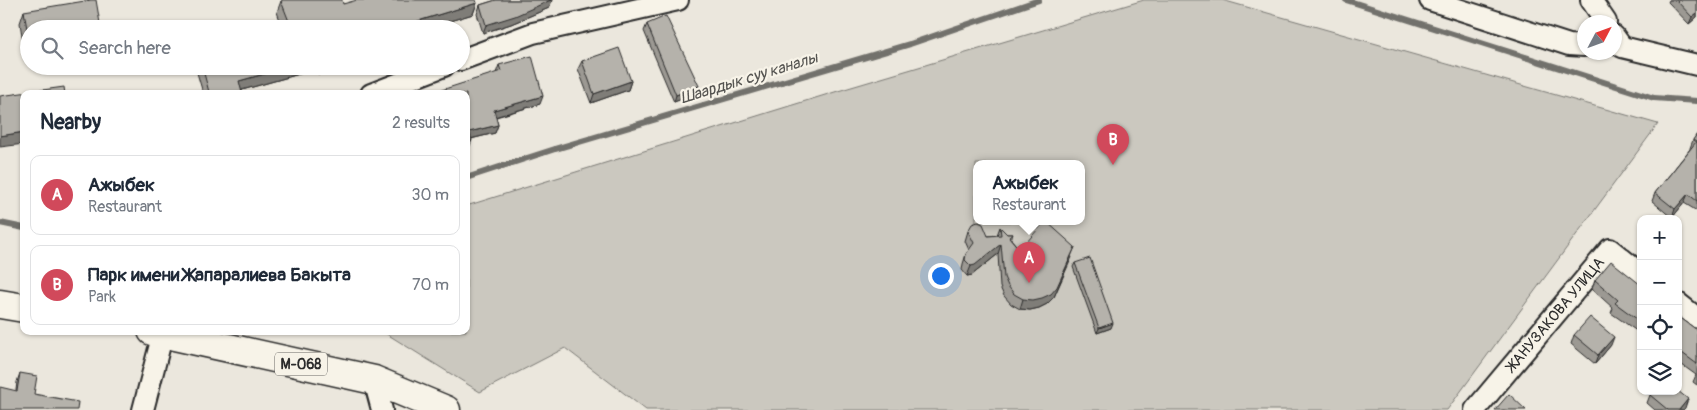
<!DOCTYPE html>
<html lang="en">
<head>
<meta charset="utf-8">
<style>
  :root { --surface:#fff; --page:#f2f2f3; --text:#1f2937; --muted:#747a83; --line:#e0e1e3; --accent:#d1495b }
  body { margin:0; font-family:Pangolin,sans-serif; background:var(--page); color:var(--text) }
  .controls { position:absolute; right:15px; bottom:15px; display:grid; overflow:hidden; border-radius:10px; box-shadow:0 1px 4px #0004 }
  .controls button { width:45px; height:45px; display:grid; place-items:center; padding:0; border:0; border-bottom:1px solid var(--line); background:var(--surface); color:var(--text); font:25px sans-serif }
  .compass { position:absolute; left:1577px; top:15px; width:45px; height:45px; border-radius:50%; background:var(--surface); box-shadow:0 1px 4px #0004; rotate:49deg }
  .you { position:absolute; left:940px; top:275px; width:18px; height:18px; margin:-12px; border:4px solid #fff; border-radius:50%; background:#1a73e8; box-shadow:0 0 0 8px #1a73e833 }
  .badge { display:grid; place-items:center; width:32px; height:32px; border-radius:50%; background:var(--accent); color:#fff; font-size:16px; font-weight:700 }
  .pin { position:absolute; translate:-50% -41px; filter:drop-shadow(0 1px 2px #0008) }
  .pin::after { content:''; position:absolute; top:26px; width:18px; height:15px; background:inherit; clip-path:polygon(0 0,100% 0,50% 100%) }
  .popup { position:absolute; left:973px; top:160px; width:112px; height:65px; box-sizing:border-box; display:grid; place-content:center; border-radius:10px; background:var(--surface); filter:drop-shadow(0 1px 4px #0005); font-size:16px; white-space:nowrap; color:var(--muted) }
  .popup b { font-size:19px; color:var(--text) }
  .popup::after { content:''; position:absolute; left:50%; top:100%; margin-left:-10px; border:10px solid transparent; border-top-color:var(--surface) }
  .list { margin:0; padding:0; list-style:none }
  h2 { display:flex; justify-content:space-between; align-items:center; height:65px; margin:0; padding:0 20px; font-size:21px }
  h2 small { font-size:16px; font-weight:400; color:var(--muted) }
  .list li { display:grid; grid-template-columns:32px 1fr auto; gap:15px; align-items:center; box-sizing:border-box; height:80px; margin:0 10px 10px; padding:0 10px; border:1px solid var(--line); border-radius:10px }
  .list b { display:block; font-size:19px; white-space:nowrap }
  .list p { margin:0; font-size:16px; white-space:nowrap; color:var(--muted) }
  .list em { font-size:16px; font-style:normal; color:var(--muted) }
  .icon { flex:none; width:28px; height:28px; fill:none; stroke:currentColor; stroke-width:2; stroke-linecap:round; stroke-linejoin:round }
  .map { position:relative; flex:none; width:1697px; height:410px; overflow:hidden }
  .search { position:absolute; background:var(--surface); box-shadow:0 1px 4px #0004; left:20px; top:20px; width:450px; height:55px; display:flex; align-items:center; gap:12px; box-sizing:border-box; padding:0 18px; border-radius:28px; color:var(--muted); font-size:19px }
  .panel { position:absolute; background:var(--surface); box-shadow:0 1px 4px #0004; left:20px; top:90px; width:450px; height:245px; border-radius:10px }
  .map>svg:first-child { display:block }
  .green { fill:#cbc8bf; stroke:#7b7a75; fill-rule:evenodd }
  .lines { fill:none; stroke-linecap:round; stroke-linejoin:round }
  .stream { stroke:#72716c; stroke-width:6 }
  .minor-casing { stroke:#2b2b2b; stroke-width:24 }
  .primary-casing { stroke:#2b2b2b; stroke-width:31 }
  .minor { stroke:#f7f3e8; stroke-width:20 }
  .primary { stroke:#f7f3e8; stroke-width:28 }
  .wall { fill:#9c9993; stroke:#2b2b2b }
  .shaded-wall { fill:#7f7d78; stroke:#2b2b2b }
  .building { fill:#b5b2ab; stroke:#2b2b2b }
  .labels { text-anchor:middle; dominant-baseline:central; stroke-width:4.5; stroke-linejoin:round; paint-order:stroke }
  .shield { fill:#f7f3e8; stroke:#686764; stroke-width:1 }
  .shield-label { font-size:14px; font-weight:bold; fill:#2b2b2b }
  .street-label { font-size:15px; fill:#2b2b2b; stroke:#f7f3e8 }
  .water-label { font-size:16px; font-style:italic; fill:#555451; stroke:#f7f3e8 }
</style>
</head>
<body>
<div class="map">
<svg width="1697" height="410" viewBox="0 0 1697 410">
  <rect width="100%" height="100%" fill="#ebe7dd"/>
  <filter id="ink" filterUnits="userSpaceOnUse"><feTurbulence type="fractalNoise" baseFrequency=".02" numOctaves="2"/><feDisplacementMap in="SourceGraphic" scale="10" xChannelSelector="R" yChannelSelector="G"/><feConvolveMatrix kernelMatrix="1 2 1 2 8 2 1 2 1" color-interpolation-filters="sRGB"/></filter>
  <g filter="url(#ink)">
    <path class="green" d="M1144,0H1222L1658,124L1447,410H646L565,348L480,392L382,331H466V206L838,91ZM976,164H1082V222H976Z"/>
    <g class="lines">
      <g class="stream">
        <polyline points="1346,0 1654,98 1697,101"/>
        <polyline points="466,178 555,149 910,44 1039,0"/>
        <polyline points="0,223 24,228"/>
      </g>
      <g class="minor-casing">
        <g id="minor">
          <polyline points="1430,0 1569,45 1584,46"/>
          <polyline points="1591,0 1606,22"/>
          <polyline points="1614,36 1622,47 1697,65"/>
          <polyline points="461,60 533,33 678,0"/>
          <polyline points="371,94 444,66"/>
          <polyline points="1678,303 1697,318"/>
          <polyline points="374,380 382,410"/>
          <polyline points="143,410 163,333"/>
          <path id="s1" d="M1475,410L1610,249L1641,274"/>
        </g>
      </g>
      <g class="primary-casing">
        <g id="primary">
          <polyline points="0,304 24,308"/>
          <polyline points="152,331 374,380 446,410"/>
        </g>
      </g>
      <use href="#minor" class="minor"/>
      <use href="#primary" class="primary"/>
    </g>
    <g class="wall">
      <polygon points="496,0 552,0 549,8 511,24 483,33 477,14 480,5"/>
      <polygon points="1669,0 1697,0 1697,17 1689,24 1668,2"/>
      <polygon points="281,1 343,4 477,3 473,14 423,29 283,29 277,12"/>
      <polygon points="24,11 29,29 29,55 25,56 20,23"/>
      <polygon points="647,24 697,93 674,102 644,31"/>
      <polygon points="582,61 631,81 628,90 591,103 578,69"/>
      <polygon points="499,65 540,104 496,117 498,125 495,133 471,139 469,148 466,149 466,94 496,73"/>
      <polygon points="195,66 341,66 318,74 317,69 242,90 242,94 200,94 203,93"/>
      <polygon points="1697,134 1697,211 1684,203 1672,218 1652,201 1655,193 1690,149 1690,148 1693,140"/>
      <polygon points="1000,227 1007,234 1013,234 1011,239 1020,250 1072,257 1054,297 1047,304 1039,308 1030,310 1020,309 1011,304 1004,296 1000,287 998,254 972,275 967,276 962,270 963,264 966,254 969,250 965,241 968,231 988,236 997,235"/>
      <polygon points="1075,263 1111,328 1097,333 1073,267"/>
      <polygon points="1595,280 1641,285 1641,334 1611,313 1613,308 1592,289"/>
      <polygon points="1678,316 1697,330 1697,385 1693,382 1696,375 1678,362"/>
      <polygon points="1574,335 1611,345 1595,364 1571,344"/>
      <polygon points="20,373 34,394 16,390 17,382"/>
      <polygon points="1650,395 1685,408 1683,410 1655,410 1647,403"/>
    </g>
    <g class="shaded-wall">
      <polygon points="548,0 552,0 549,8 511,24 483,33 486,25"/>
      <polygon points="477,3 473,14 423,29 392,29"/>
      <polygon points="1697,13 1697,17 1689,24 1692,17"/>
      <polygon points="29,45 29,55 25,56"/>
      <polygon points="293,66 318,66 317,69 235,92 239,81"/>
      <polygon points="321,66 341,66 318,74"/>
      <polygon points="631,81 628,90 591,103 594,94"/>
      <polygon points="699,86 697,93 674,102 676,95"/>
      <polygon points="543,96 540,104 491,118 494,110"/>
      <polygon points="498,125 495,133 466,140 469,132"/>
      <polygon points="24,132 24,144 0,147 0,136"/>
      <polygon points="472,140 469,148 466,149 466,142"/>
      <polygon points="1688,194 1684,203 1672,218 1675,209"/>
      <polygon points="1001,244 998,254 972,275 967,276 971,266"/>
      <polygon points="1075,247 1054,297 1047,304 1039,308 1030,310 1020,309 1023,299"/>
      <polygon points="1113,323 1111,328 1097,333 1099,328"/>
      <polygon points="1614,337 1611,345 1595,364 1598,355"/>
      <polygon points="1688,399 1685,408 1683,410 1679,410"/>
    </g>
    <g class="building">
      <polygon points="91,0 96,0 101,29 29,29 29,41 24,11"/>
      <polygon points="283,0 342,0 343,4 357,0 476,0 477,3 392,29 292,29 281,1"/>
      <polygon points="496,0 551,0 515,16 486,25 480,5"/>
      <polygon points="1676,0 1697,0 1697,13 1692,17"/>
      <polygon points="666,16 699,86 676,95 647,24"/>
      <polygon points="619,48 631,81 594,94 582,61"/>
      <polygon points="532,56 543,96 494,110 498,125 469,132 472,140 466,142 466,94 429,94 501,71 499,65"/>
      <polygon points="202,66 293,66 239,81 242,93 239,94 200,94 209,92"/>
      <polygon points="64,87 65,94 24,94 24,132 0,136 0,96"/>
      <polygon points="1697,134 1697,201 1688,194 1675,209 1655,193 1696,142 1693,140"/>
      <polygon points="978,222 983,224 988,236 1001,235 1000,227 1007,234 1013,234 1009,237 1020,250 1044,222 1047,222 1075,247 1057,287 1051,294 1042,298 1033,300 1023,299 1014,294 1008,286 1004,277 1001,244 975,265 971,266 965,260 966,254 974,243 968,231 972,224"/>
      <polygon points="1090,258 1113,323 1099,328 1075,263"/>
      <polygon points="1611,261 1641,285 1641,322 1615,303 1618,300 1595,280"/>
      <polygon points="1678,316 1697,330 1697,364 1678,350"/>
      <polygon points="1590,317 1614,337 1598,355 1574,335"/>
      <polygon points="20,373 37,376 34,394 78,402 77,410 0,410 0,387 17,391"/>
      <polygon points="1653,391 1678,391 1688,399 1679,410 1668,410 1650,395"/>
      <polygon points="1509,394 1526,410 1495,410"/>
    </g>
  </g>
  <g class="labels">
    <rect class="shield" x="275" y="352.5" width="52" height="23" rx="4"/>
    <g class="shield-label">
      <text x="301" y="364">М-068</text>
    </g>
    <g class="street-label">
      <text stroke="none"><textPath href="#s1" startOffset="125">ЖАНУЗАКОВА УЛИЦА</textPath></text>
    </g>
    <g class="water-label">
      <text transform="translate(749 78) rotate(-17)">Шаардык суу каналы</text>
    </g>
  </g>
</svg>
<div class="controls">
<button>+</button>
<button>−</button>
<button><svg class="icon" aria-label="locate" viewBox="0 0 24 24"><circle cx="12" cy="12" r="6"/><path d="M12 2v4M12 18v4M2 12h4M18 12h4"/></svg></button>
<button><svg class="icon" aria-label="layers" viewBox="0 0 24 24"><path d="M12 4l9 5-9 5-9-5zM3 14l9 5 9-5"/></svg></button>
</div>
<svg class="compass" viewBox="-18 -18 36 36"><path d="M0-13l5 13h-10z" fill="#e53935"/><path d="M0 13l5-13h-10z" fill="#747a83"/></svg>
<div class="you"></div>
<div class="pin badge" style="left:1029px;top:283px">A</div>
<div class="popup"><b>Ажыбек</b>Restaurant</div>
<div class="pin badge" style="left:1113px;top:165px">B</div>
<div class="search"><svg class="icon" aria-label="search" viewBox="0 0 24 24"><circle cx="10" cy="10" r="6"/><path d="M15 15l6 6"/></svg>Search here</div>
<section class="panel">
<h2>Nearby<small>2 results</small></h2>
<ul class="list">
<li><span class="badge">A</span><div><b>Ажыбек</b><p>Restaurant</p></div><em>30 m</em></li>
<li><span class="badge">B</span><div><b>Парк имени Жапаралиева Бакыта</b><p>Park</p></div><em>70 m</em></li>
</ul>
</section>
</div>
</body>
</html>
